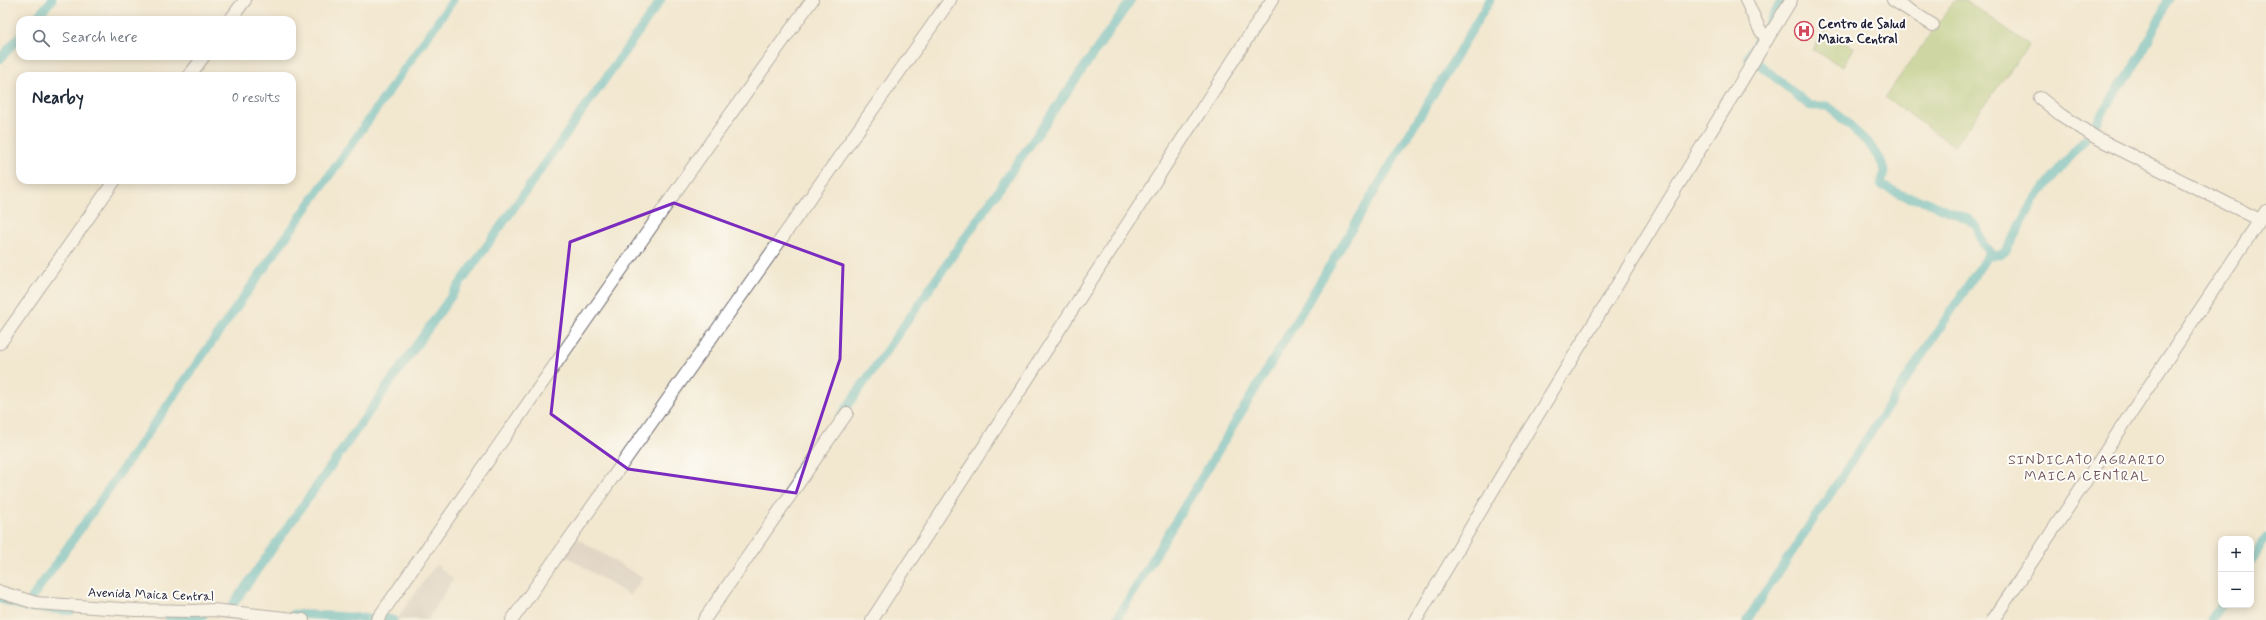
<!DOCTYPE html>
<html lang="en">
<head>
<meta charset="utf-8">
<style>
  :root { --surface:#fff; --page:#f6f6f7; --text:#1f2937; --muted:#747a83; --line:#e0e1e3 }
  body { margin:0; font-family:Mynerve,sans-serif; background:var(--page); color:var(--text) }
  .controls { position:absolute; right:12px; bottom:12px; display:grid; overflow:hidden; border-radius:8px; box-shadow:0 2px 10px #0003 }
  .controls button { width:36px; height:36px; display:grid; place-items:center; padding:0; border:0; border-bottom:1px solid var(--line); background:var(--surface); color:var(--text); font:20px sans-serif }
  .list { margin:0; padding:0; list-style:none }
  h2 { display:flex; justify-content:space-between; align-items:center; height:52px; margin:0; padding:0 16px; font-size:17px }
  h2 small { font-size:13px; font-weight:400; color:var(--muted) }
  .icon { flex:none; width:22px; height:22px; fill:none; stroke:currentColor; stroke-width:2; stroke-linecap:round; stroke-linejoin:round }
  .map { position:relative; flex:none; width:2266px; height:620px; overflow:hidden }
  .search { position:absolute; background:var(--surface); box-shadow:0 2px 10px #0003; left:16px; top:16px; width:280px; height:44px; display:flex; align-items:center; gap:10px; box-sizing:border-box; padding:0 14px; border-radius:12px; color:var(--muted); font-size:15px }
  .panel { position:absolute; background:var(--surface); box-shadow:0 2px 10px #0003; left:16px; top:72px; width:280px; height:112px; border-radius:12px }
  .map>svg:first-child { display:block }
  .industrial { fill:#cdc2b9 }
  .green { fill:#a3c46d; stroke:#627354 }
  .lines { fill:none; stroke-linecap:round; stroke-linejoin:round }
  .canal { stroke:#47b6c1; stroke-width:9 }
  .minor-casing { stroke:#6b676f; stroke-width:14 }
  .minor { stroke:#fff; stroke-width:12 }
  .marked { fill:none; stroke:#7b2cbf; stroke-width:3; stroke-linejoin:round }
  .labels { text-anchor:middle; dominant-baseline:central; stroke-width:4; stroke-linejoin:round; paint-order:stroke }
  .poi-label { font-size:13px; font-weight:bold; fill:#22223b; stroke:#fdfcf7; text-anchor:start }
  .street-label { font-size:13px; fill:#22223b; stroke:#fdfcf7 }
  .neighbourhood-label { font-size:14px; letter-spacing:1px; fill:#6c515a; stroke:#fdfcf7 }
</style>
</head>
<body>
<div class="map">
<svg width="2266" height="620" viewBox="0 0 2266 620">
  <rect width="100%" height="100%" fill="#fdfcf7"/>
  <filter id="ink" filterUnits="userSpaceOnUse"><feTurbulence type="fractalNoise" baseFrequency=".025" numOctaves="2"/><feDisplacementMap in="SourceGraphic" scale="8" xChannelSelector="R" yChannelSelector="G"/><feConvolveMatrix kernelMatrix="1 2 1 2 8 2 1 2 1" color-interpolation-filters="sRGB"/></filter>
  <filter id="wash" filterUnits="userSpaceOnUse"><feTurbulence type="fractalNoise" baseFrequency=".012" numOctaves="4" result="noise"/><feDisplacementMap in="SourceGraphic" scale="16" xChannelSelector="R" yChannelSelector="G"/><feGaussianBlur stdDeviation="0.9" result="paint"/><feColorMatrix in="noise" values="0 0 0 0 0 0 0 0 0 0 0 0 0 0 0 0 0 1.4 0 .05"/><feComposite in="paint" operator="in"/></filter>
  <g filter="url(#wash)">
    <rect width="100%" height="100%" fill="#f2e8d0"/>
    <g class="industrial">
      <polygon points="575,537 643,578 630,596 564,555"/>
      <polygon points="436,564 453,579 428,620 396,620"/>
    </g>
    <g class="green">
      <polygon points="1955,0 1966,0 2029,45 1954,146 1885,97"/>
      <polygon points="1824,31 1854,48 1843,67 1813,50"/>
    </g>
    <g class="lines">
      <g class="canal">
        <polyline points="34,20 52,0"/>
        <polyline points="1766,27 1782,0"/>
        <polyline points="1748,57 1758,39"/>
        <polyline points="0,59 20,36"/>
        <polyline points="1759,64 1810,106 1827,106 1834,111 1869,144 1882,163 1884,172 1881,185 1907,197 1925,201 1968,219 1977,227 1983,244 1993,255 2000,255 2006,251 2035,199 2085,139"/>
        <polyline points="2091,130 2142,54 2168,0"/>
        <polyline points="840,417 1131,0"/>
        <polyline points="2251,560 2266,538"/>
        <polyline points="0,599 25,607 71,611"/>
        <polyline points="31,599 453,0"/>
        <polyline points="231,607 661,0"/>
        <polyline points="294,614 371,618"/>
        <polyline points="168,616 203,616"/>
        <polyline points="385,618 393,620"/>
        <polyline points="1116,620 1490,0"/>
        <polyline points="1747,620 1990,252"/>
        <polyline points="2211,620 2221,605"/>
      </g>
    </g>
  </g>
  <g filter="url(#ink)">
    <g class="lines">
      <g class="minor-casing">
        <g id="minor">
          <polyline points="1746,0 1759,28 1767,40"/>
          <polyline points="1893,0 1933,25"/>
          <polyline points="230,20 245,0"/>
          <polyline points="189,76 204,56"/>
          <polyline points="2040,98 2061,115 2095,137 2260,220"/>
          <polyline points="0,343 115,180"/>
          <polyline points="0,592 36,603 135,610 193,611 213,610 303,620"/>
          <polyline points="377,620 695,164 812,0"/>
          <polyline points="512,620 950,0"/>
          <polyline points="704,620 847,413"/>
          <polyline points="872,620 1272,0"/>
          <polyline points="1416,620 1528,431 1791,0"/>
          <polyline points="1993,620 2266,211"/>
        </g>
      </g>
      <use href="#minor" class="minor"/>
    </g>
  </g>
  <path d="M0 0H2266V620H0ZM674,203L843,265L840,359L796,493L628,469L551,414L570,242Z" fill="#f2e8d0" fill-opacity=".55" fill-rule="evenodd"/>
  <path class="marked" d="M674,203L843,265L840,359L796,493L628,469L551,414L570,242Z"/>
  <defs>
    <g id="hospital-ring" transform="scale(1)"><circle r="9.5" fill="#fdfcf7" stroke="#d1495b" stroke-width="1.5"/><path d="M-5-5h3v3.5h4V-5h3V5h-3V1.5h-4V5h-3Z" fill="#d1495b"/></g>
  </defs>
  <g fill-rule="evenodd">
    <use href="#hospital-ring" x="1804" y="31"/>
  </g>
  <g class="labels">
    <g class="poi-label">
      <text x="1818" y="24">Centro de Salud<tspan x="1818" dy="15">Maica Central</tspan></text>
    </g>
    <g class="street-label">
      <text transform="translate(151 595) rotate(2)">Avenida Maica Central</text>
    </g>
    <g class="neighbourhood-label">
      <text x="2087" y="460">SINDICATO AGRARIO<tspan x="2087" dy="16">MAICA CENTRAL</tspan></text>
    </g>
  </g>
</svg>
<div class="controls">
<button>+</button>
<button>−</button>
</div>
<div class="search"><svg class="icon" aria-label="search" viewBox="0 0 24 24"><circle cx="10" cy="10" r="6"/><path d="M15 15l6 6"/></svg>Search here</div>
<section class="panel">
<h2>Nearby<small>0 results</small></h2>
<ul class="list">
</ul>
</section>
</div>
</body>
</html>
